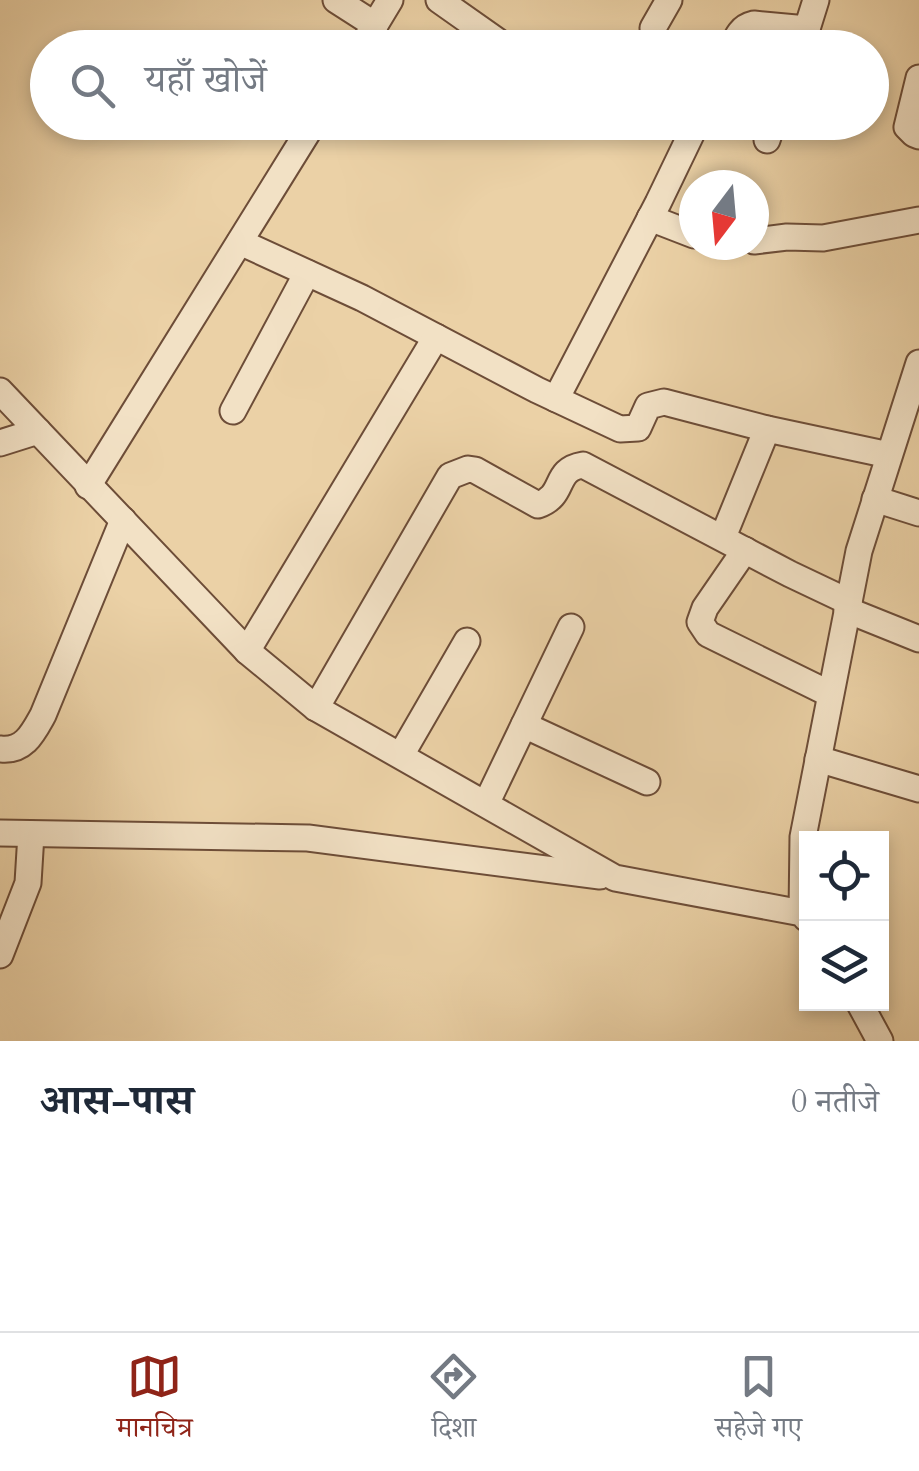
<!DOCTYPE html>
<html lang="hi">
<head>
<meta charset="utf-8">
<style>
  :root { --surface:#fff; --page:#f6f6f7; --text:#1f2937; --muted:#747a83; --line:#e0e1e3; --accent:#8f2418 }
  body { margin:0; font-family:Cardo,"Noto Serif Devanagari",serif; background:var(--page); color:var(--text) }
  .controls { position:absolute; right:30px; bottom:30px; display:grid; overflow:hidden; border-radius:0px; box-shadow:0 5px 15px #0003 }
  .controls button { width:90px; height:90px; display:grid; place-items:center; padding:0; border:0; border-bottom:2px solid var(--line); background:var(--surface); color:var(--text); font:50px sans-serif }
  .compass { position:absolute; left:679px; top:170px; width:90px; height:90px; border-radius:50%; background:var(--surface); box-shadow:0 5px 15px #0003; rotate:196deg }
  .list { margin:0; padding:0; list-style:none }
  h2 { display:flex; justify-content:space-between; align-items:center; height:130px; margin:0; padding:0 40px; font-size:42px }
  h2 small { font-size:32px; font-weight:400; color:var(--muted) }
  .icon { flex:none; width:55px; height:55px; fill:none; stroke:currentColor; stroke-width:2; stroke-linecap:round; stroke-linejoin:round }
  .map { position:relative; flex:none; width:919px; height:1041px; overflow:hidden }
  .search { position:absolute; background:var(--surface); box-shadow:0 5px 15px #0003; left:30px; right:30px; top:30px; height:110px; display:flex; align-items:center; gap:25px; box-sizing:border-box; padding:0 35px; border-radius:55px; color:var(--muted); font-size:38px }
  .sheet { height:290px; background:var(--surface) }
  nav { display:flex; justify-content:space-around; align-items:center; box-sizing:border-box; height:140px; border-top:2px solid var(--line); background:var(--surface); font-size:28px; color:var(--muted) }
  nav a { display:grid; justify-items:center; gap:5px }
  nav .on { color:var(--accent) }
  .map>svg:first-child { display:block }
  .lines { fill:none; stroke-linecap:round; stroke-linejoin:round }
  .minor-casing { stroke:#6d4d38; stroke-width:29 }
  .minor { stroke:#f2e1c5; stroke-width:25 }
</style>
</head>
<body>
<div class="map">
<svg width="919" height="1041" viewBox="0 0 919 1041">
  <rect width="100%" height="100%" fill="#ebd1a6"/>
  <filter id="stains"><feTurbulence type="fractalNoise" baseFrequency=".002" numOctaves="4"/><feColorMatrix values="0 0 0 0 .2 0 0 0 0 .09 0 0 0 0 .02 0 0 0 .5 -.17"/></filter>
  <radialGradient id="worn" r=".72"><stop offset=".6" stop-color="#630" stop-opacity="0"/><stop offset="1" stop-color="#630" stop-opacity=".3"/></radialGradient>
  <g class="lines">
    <g class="minor-casing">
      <g id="minor">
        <polyline points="336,0 375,25"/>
        <polyline points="439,0 507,48"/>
        <polyline points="653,28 669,0"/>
        <polyline points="361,48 390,0"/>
        <path d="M732,48C737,36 741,27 754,24L807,29"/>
        <polyline points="801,48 816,0"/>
        <polyline points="919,78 907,127 914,134 919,136"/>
        <polyline points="767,140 773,122"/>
        <polyline points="650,218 694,235"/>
        <polyline points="754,241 787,237 823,238 919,220"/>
        <polyline points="240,242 362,298 537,390 620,429 638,428 648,406 664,402 767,429 889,455"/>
        <polyline points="0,391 247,651 316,708 615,878 802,913 806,918"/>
        <polyline points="556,399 658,203 697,122"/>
        <polyline points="233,411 307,273"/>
        <polyline points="0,443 38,431"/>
        <polyline points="88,486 314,122"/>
        <polyline points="875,499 919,513"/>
        <polyline points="723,537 767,429"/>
        <polyline points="745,550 705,608 700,622 708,634 830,694"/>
        <polyline points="847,610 919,639"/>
        <polyline points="247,651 436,337"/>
        <path d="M316,708L450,476L468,469L475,470L538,505C567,495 552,470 583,465L790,574L849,602"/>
        <polyline points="524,725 647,782"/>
        <path d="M0,749C24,752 33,733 43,715L123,520"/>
        <polyline points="401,755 467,641"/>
        <polyline points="818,759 919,789"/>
        <polyline points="486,804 571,627"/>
        <polyline points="0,833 308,838 600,876"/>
        <polyline points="802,913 803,837 859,551 919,363"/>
        <polyline points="0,955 28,883 31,834"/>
        <polyline points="860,1004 880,1041"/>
      </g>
    </g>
    <use href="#minor" class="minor"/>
  </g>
  <rect width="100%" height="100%" filter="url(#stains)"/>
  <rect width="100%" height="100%" fill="url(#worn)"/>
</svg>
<div class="controls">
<button><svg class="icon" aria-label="locate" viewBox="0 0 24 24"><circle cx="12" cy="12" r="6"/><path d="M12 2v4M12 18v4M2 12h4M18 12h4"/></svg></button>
<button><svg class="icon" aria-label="layers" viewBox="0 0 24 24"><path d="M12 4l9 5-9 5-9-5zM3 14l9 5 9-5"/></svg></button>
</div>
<svg class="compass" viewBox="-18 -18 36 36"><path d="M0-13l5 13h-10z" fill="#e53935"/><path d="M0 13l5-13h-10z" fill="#747a83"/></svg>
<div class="search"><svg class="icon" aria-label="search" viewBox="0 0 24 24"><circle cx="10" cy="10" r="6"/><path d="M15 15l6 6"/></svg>यहाँ खोजें</div>
</div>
<section class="sheet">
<h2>आस-पास<small>0 नतीजे</small></h2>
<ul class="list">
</ul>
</section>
<nav>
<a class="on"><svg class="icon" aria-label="map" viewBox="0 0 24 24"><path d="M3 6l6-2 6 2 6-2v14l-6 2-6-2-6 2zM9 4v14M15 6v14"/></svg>मानचित्र</a>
<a><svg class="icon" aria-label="directions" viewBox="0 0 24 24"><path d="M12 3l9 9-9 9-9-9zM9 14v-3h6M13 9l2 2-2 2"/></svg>दिशा</a>
<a><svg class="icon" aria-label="saved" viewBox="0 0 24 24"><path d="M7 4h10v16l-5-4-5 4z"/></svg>सहेजे गए</a>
</nav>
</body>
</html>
